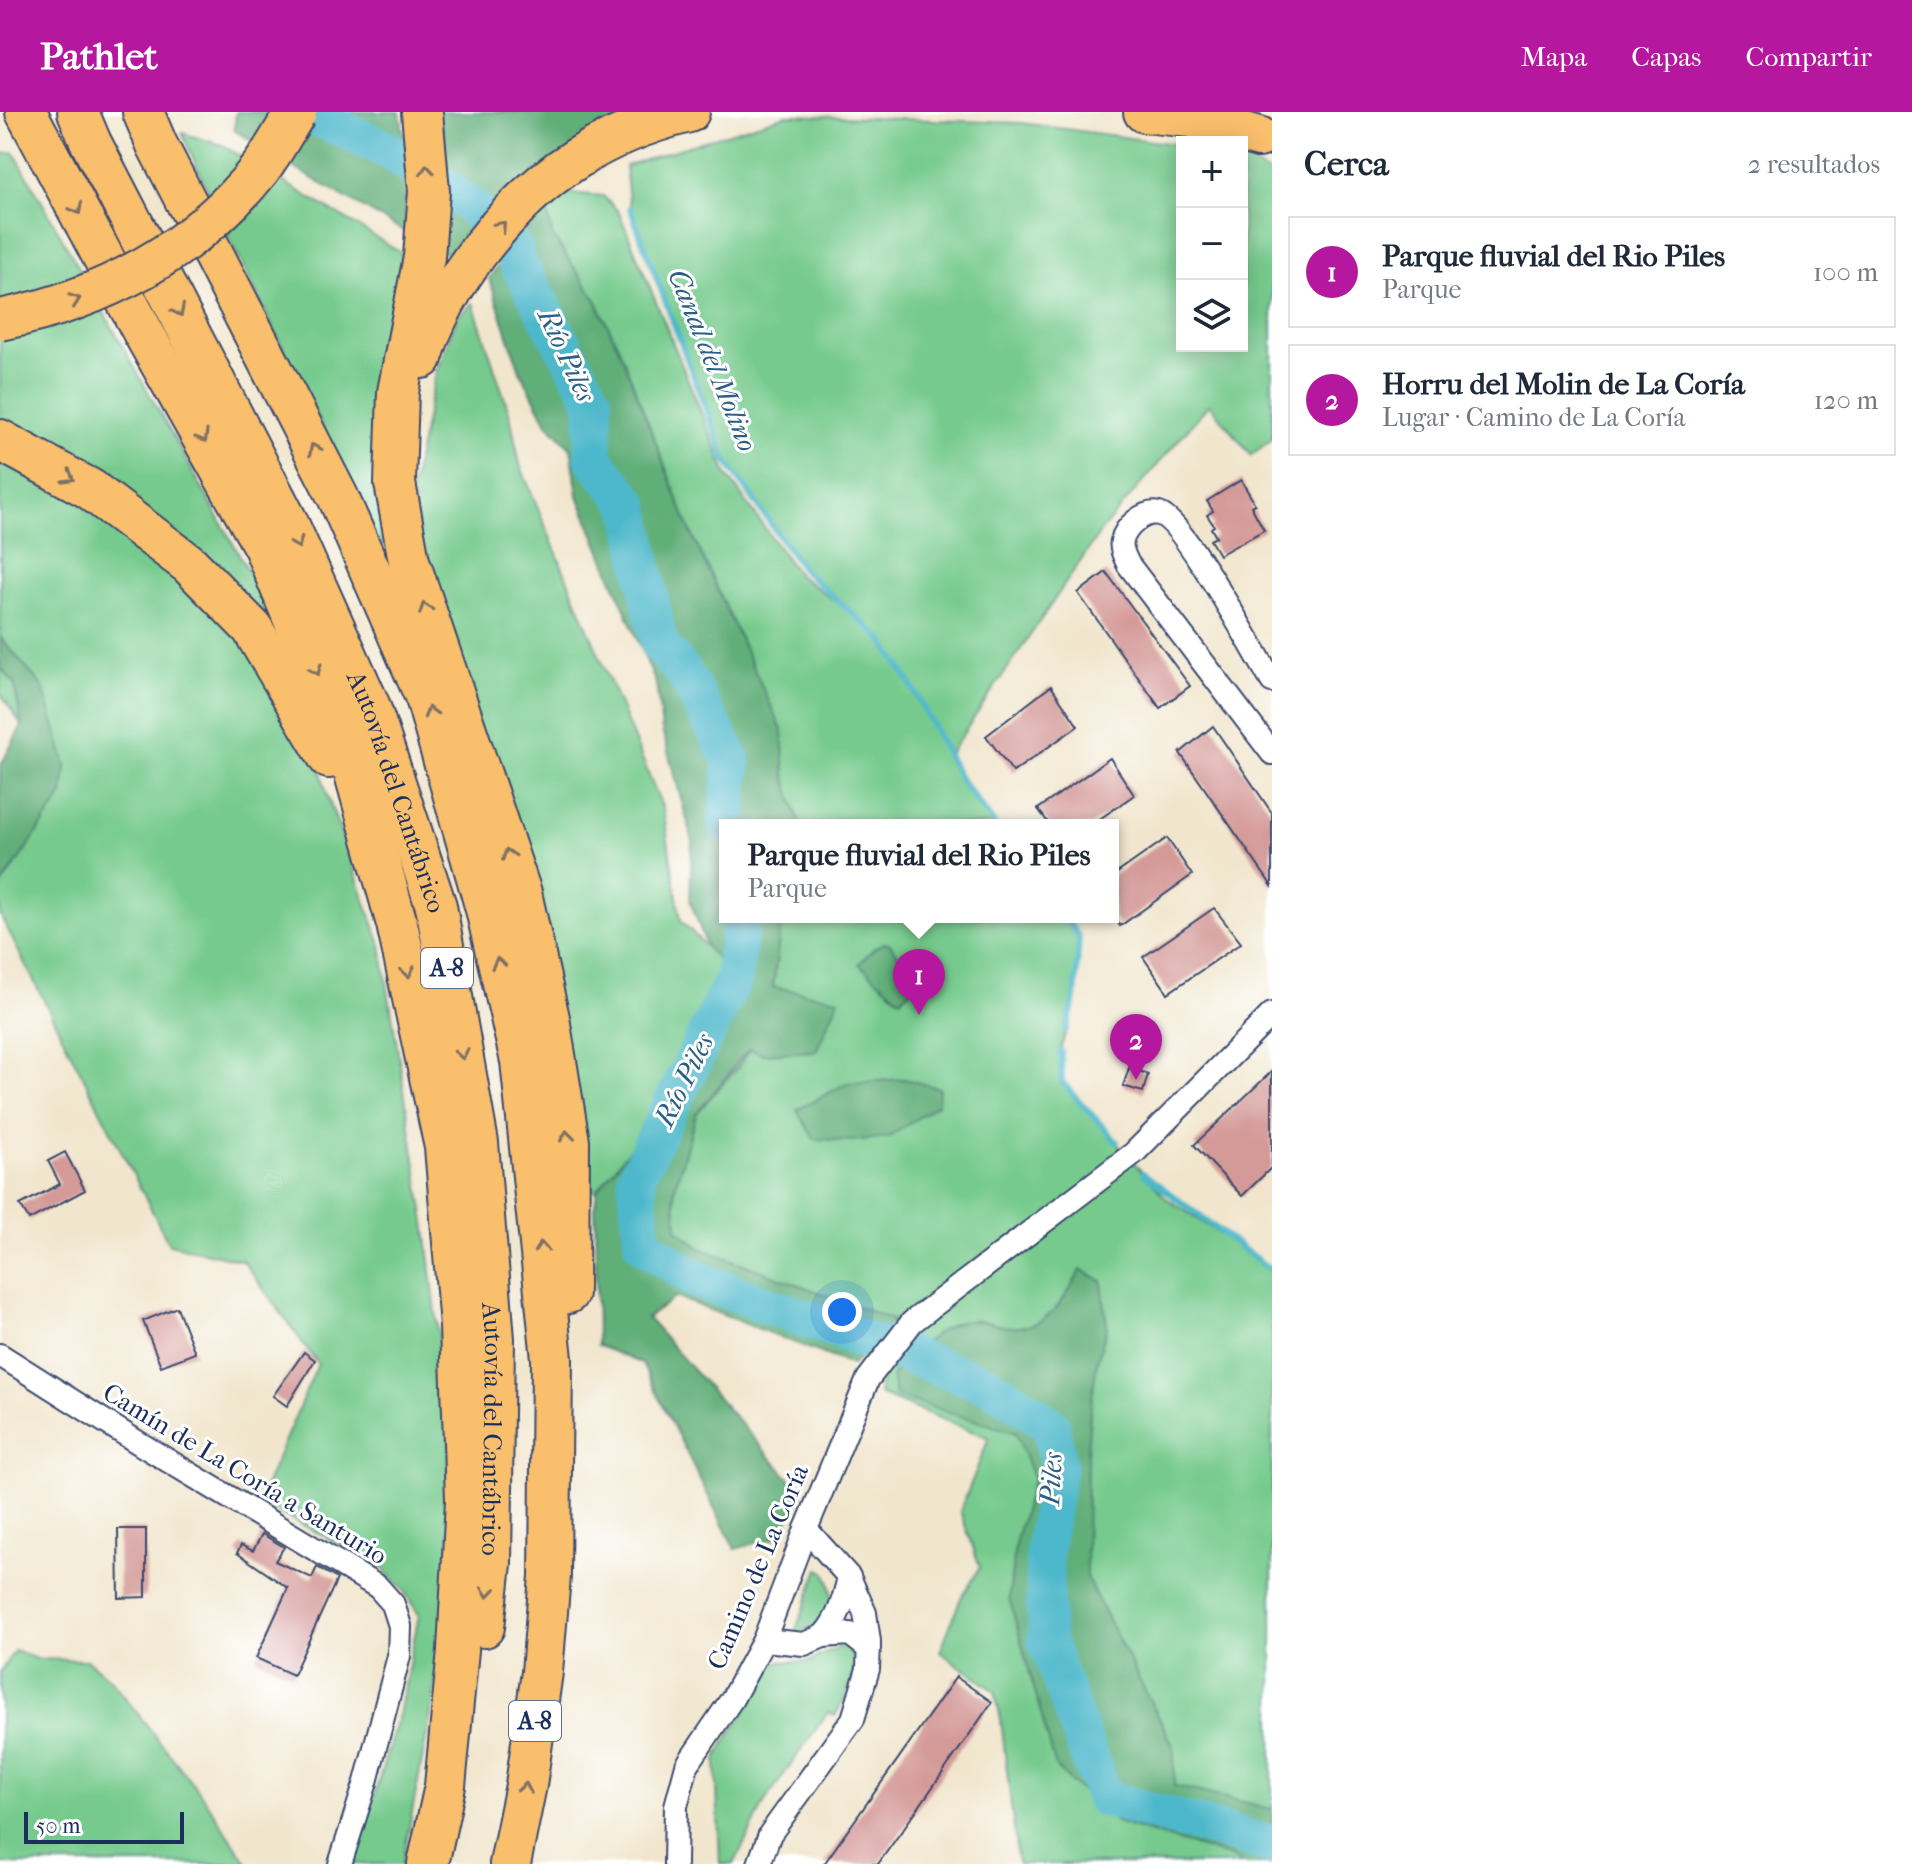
<!DOCTYPE html>
<html lang="es">
<head>
<meta charset="utf-8">
<style>
  :root { --surface:#fff; --page:#f6f6f7; --text:#1f2937; --muted:#747a83; --line:#e0e1e3; --accent:#b5179e }
  body { margin:0; font-family:"IM FELL French Canon",serif; background:var(--page); color:var(--text) }
  .controls { position:absolute; right:24px; top:24px; display:grid; overflow:hidden; border-radius:0px; box-shadow:0 4px 20px #0003 }
  .controls button { width:72px; height:72px; display:grid; place-items:center; padding:0; border:0; border-bottom:2px solid var(--line); background:var(--surface); color:var(--text); font:40px sans-serif }
  .scale { position:absolute; left:24px; bottom:20px; width:160px; box-sizing:border-box; padding-left:8px; border:4px solid #1b2f5e; border-top:0; font-size:22px; line-height:28px; white-space:nowrap; color:#1b2f5e; -webkit-text-stroke:6px #fff; paint-order:stroke }
  .you { position:absolute; left:842px; top:1200px; width:28px; height:28px; margin:-20px; border:6px solid #fff; border-radius:50%; background:#1a73e8; box-shadow:0 0 0 12px #1a73e833 }
  .badge { display:grid; place-items:center; width:52px; height:52px; border-radius:50%; background:var(--accent); color:#fff; font-size:26px; font-weight:700 }
  .pin { position:absolute; translate:-50% -66px; filter:drop-shadow(0 2px 4px #0008) }
  .pin::after { content:''; position:absolute; top:42px; width:28px; height:24px; background:inherit; clip-path:polygon(0 0,100% 0,50% 100%) }
  .popup { position:absolute; left:719px; top:707px; width:400px; height:104px; box-sizing:border-box; display:grid; place-content:center; border-radius:0px; background:var(--surface); filter:drop-shadow(0 2px 6px #0005); font-size:26px; white-space:nowrap; color:var(--muted) }
  .popup b { font-size:30px; color:var(--text) }
  .popup::after { content:''; position:absolute; left:50%; top:100%; margin-left:-16px; border:16px solid transparent; border-top-color:var(--surface) }
  .list { margin:0; padding:0; list-style:none }
  h2 { display:flex; justify-content:space-between; align-items:center; height:104px; margin:0; padding:0 32px; font-size:34px }
  h2 small { font-size:26px; font-weight:400; color:var(--muted) }
  .list li { display:grid; grid-template-columns:52px 1fr auto; gap:24px; align-items:center; box-sizing:border-box; height:112px; margin:0 16px 16px; padding:0 16px; border:2px solid var(--line); border-radius:0px }
  .list b { display:block; font-size:30px; white-space:nowrap }
  .list p { margin:0; font-size:26px; white-space:nowrap; color:var(--muted) }
  .list em { font-size:26px; font-style:normal; color:var(--muted) }
  .icon { flex:none; width:44px; height:44px; fill:none; stroke:currentColor; stroke-width:2; stroke-linecap:round; stroke-linejoin:round }
  .map { position:relative; flex:none; width:1272px; height:1752px; overflow:hidden }
  header { display:flex; align-items:center; gap:48px; box-sizing:border-box; height:112px; padding:0 40px; background:var(--accent); color:#fff }
  header strong { font-size:38px }
  nav { display:flex; gap:44px; margin-inline-start:auto; font-size:28px }
  main { display:flex }
  aside { flex:1; background:var(--surface) }
  .map>svg:first-child { display:block }
  .green { fill:#76ca8d; stroke:#487c76; stroke-width:2 }
  .forest { fill:#60ae78; stroke:#3e6e6b; stroke-width:2 }
  .lines { fill:none; stroke-linecap:round; stroke-linejoin:round }
  .stream { stroke:#4eb8cb; stroke-width:6 }
  .river { stroke:#4eb8cb; stroke-width:38 }
  .building { fill:#d49a98 }
  .street-casing { stroke:#3b4a6f; stroke-width:26 }
  .highway-casing { stroke:#3b4a6f; stroke-width:44 }
  .street { stroke:#fff; stroke-width:22 }
  .highway { stroke:#f9bf6d; stroke-width:40 }
  .highway-bridge-casing { stroke:#3b4a6f; stroke-width:44; stroke-linecap:butt }
  .highway-bridge { stroke:#f9bf6d; stroke-width:40 }
  .oneway { stroke:#7f7065 }
  .labels { text-anchor:middle; dominant-baseline:central; stroke-width:6; stroke-linejoin:round; paint-order:stroke }
  .shield { fill:#fff; stroke:#5f6d8e; stroke-width:2 }
  .shield-label { font-size:24px; font-weight:bold; fill:#1b2f5e }
  .street-label { font-size:26px; fill:#1b2f5e; stroke:#fff }
  .water-label { font-size:28px; font-style:italic; fill:#2d5f84; stroke:#fff }
</style>
</head>
<body>
<header>
<strong>Pathlet</strong>
<nav><a>Mapa</a><a>Capas</a><a>Compartir</a></nav>
</header>
<main>
<div class="map">
<svg width="1272" height="1752" viewBox="0 0 1272 1752">
  <rect width="100%" height="100%" fill="#fff"/>
  <filter id="ink" filterUnits="userSpaceOnUse"><feTurbulence type="fractalNoise" baseFrequency=".0125" numOctaves="2"/><feDisplacementMap in="SourceGraphic" scale="16" xChannelSelector="R" yChannelSelector="G"/><feConvolveMatrix kernelMatrix="1 2 1 2 8 2 1 2 1" color-interpolation-filters="sRGB"/></filter>
  <filter id="wash" filterUnits="userSpaceOnUse"><feTurbulence type="fractalNoise" baseFrequency=".006" numOctaves="4" result="noise"/><feDisplacementMap in="SourceGraphic" scale="32" xChannelSelector="R" yChannelSelector="G"/><feGaussianBlur stdDeviation="1.8" result="paint"/><feColorMatrix in="noise" values="0 0 0 0 0 0 0 0 0 0 0 0 0 0 0 0 0 1.4 0 .05"/><feComposite in="paint" operator="in"/></filter>
  <g filter="url(#wash)">
    <rect width="100%" height="100%" fill="#f1e6cd"/>
    <g class="green">
      <polygon points="786,3 1022,11 1182,33 1182,234 1242,234 1242,46 1272,63 1272,327 1251,343 1209,292 1101,419 948,644 961,668 995,713 800,713 785,663 781,617 689,416 620,239 595,186 552,123 547,99 569,81 603,84 619,100 727,363 798,463 845,496 804,459 725,347 630,96 625,54"/>
      <polygon points="182,21 222,33 405,143 389,439 378,429 221,109"/>
      <polygon points="14,40 292,537 326,680 381,833 426,1117 449,1310 449,1465 433,1591 402,1752 353,1752 399,1602 419,1503 402,1476 378,1452 258,1390 318,1252 243,1149 169,1132 0,803 0,780 46,650 0,581 0,42"/>
      <polygon points="473,191 510,303 520,353 663,697 681,809 726,855 657,1002 597,1079 582,1075 422,436 411,377 436,260 458,204"/>
      <polygon points="782,805 1065,805 1079,825 1075,888 1059,943 1062,971 1166,1086 1272,1157 1272,1752 1018,1752 1001,1608 995,1579 940,1540 960,1488 980,1455 960,1399 989,1326 879,1282 892,1208 699,1136 677,1117 674,1078 696,1002 737,956 760,924 772,886 775,843"/>
      <path d="M819,1457L825,1460C840,1492 830,1515 795,1520Z"/>
      <path d="M838,1535H848C863,1551 845,1588 835,1604L828,1600L766,1688L734,1752H720L716,1649L720,1639L774,1550L810,1549Z"/>
      <polygon points="15,1538 36,1547 87,1548 112,1569 201,1682 248,1752 0,1752 0,1560"/>
    </g>
    <g class="forest">
      <polygon points="236,0 400,0 405,31 405,120 291,54 234,18"/>
      <polygon points="437,0 648,0 455,144 439,139"/>
      <polygon points="547,99 552,123 595,186 620,239 689,416 782,618 785,663 800,713 725,713 725,805 782,805 773,875 839,887 816,939 762,942 749,937 696,1002 674,1078 677,1117 700,1136 893,1208 852,1253 676,1185 647,1206 802,1381 778,1425 735,1437 642,1252 597,1233 595,1092 597,1079 657,1002 726,855 707,836 690,788 692,726 662,618 656,572 578,384 571,336 547,311 520,259 489,166 523,121"/>
      <polygon points="0,525 43,575 66,653 63,683 0,775 0,655 22,613 14,571 0,555"/>
      <polygon points="884,831 890,832 919,871 900,887 859,852 874,836"/>
      <polygon points="904,967 939,976 938,992 889,1025 851,1029 814,1027 797,998 847,971"/>
      <path d="M1081,1158L1102,1169L1107,1215L1097,1250L1090,1300L1087,1342L1086,1465L1174,1635V1674L1272,1697V1752H1243L1231,1745L1116,1710L1056,1656L1009,1486L1015,1432L1033,1366L1016,1321L895,1284L892,1262C912,1244 934,1217 960,1210C974,1206 990,1211 1003,1214C1047,1222 1062,1190 1081,1158Z"/>
    </g>
    <g class="lines">
      <g class="stream">
        <polyline points="630,96 725,347 804,459 881,526 910,571 961,668 995,713"/>
        <polyline points="1065,805 1079,825 1075,888 1066,918"/>
        <polyline points="1061,939 1062,970 1117,1030"/>
        <polyline points="1143,1061 1272,1159"/>
      </g>
      <g class="river">
        <polyline points="306,0 390,39 468,92 514,136 514,144 594,289 593,346 631,393 659,532 684,561 732,649 727,713"/>
        <polyline points="741,805 734,866 636,1065 643,1132 693,1166 990,1273 1051,1313 1058,1352 1044,1439 1046,1528 1104,1686 1272,1733"/>
      </g>
    </g>
    <g id="blocks">
      <g class="building">
        <polygon points="1241,368 1255,392 1251,394 1264,418 1219,443 1210,428 1216,425 1211,416 1214,414 1207,403 1213,399 1207,389"/>
        <polygon points="1106,460 1190,574 1160,596 1078,481"/>
        <polygon points="1051,574 1078,614 1013,660 986,624"/>
        <polygon points="1213,614 1272,701 1272,774 1180,641"/>
        <polygon points="1110,646 1134,683 1091,713 1050,713 1038,697"/>
        <polygon points="1167,726 1192,763 1120,814 1113,803 1113,764"/>
        <polygon points="1214,796 1241,831 1168,881 1143,845"/>
        <polygon points="1129,956 1148,962 1143,980 1123,974"/>
        <polygon points="1272,959 1272,1055 1242,1084 1194,1033"/>
        <polygon points="65,1040 85,1078 29,1108 20,1093 60,1072 48,1049"/>
        <polygon points="177,1195 195,1241 161,1254 143,1209"/>
        <polygon points="304,1240 315,1248 287,1294 273,1284"/>
        <polygon points="118,1417 146,1417 146,1485 119,1486"/>
        <polygon points="262,1422 284,1435 275,1449 312,1466 317,1455 337,1467 293,1563 256,1546 288,1476 237,1441 241,1433 253,1439"/>
        <polygon points="956,1565 992,1590 916,1699 878,1752 824,1752"/>
      </g>
    </g>
  </g>
  <g filter="url(#ink)">
    <use href="#blocks" fill-opacity="0" stroke="#3b4a6f" stroke-width="2"/>
    <g class="lines">
      <g class="street-casing">
        <g id="street">
          <path d="M1272,569C1255,541 1183,408 1159,402C1144,398 1125,415 1122,429C1120,437 1125,445 1128,452L1272,641"/>
          <polyline points="0,1243 142,1333 378,1475 393,1492 400,1514 399,1544 366,1670 340,1752"/>
          <path d="M823,1524C839,1506 844,1487 849,1465"/>
          <polyline points="764,1528 804,1532 823,1524 850,1522 869,1537"/>
          <polyline points="675,1752 676,1694 687,1653 732,1587 764,1528 806,1417 868,1267 912,1210 1134,1041 1272,902"/>
          <polyline points="759,1752 770,1722 853,1607 868,1557 869,1529 865,1501 849,1465 806,1417"/>
        </g>
      </g>
      <g class="highway-casing">
        <g id="highway">
          <polyline points="26,0 143,220 264,435 350,644 397,812 445,1035 460,1214 466,1388 458,1538 445,1674 428,1752"/>
          <path id="s1" d="M78,0L91,31L287,409L370,595L436,794L478,1031L494,1227L491,1451L484,1515"/>
          <polyline points="143,0 157,33 338,385 426,586 486,797 521,949 552,1247 550,1464 542,1560 526,1673 510,1752"/>
          <polyline points="422,0 429,79 424,145 398,280 395,371 409,449 521,781 549,906 569,1030 568,1181"/>
          <polyline points="1144,0 1190,5 1259,25"/>
          <path d="M422,246C443,172 512,87 576,47C612,24 649,10 689,0"/>
          <polyline points="0,328 90,377 189,452 252,516 329,646"/>
        </g>
      </g>
      <use href="#street" class="street"/>
      <use href="#highway" class="highway"/>
      <g class="highway-bridge-casing">
        <path id="highway-bridge" d="M0,208C101,188 195,139 260,57C273,40 284,19 296,0"/>
      </g>
      <use href="#highway-bridge" class="highway-bridge"/>
    </g>
    <defs><path id="oneway-chevron" d="M-2-3.5L2.5 0L-2 3.5" fill="none" stroke-width="1.6" stroke-linecap="round" stroke-linejoin="round" transform="scale(2)"/></defs>
    <g class="oneway">
      <use href="#oneway-chevron" transform="translate(427 58) rotate(-95)"/>
      <use href="#oneway-chevron" transform="translate(77 97) rotate(62)"/>
      <use href="#oneway-chevron" transform="translate(501 114) rotate(-48)"/>
      <use href="#oneway-chevron" transform="translate(75 188) rotate(-20)"/>
      <use href="#oneway-chevron" transform="translate(179 199) rotate(63)"/>
      <use href="#oneway-chevron" transform="translate(203 325) rotate(60)"/>
      <use href="#oneway-chevron" transform="translate(314 337) rotate(-117)"/>
      <use href="#oneway-chevron" transform="translate(69 365) rotate(30)"/>
      <use href="#oneway-chevron" transform="translate(297 431) rotate(66)"/>
      <use href="#oneway-chevron" transform="translate(425 496) rotate(-109)"/>
      <use href="#oneway-chevron" transform="translate(316 558) rotate(67)"/>
      <use href="#oneway-chevron" transform="translate(430 600) rotate(-106)"/>
      <use href="#oneway-chevron" transform="translate(508 742) rotate(-109)"/>
      <use href="#oneway-chevron" transform="translate(498 851) rotate(-103)"/>
      <use href="#oneway-chevron" transform="translate(408 860) rotate(78)"/>
      <use href="#oneway-chevron" transform="translate(462 942) rotate(80)"/>
      <use href="#oneway-chevron" transform="translate(567 1024) rotate(-97)"/>
      <use href="#oneway-chevron" transform="translate(541 1135) rotate(-95)"/>
      <use href="#oneway-chevron" transform="translate(488 1480) rotate(96)"/>
      <use href="#oneway-chevron" transform="translate(525 1676) rotate(-80)"/>
    </g>
  </g>
  <g class="labels">
    <g class="shield">
      <rect x="421" y="836" width="52" height="40" rx="6"/>
      <rect x="509" y="1589" width="52" height="40" rx="6"/>
    </g>
    <g class="shield-label">
      <text x="447" y="856">A-8</text>
      <text x="535" y="1609">A-8</text>
    </g>
    <g class="street-label">
      <text stroke="none"><textPath href="#s1" startOffset="752">Autovía del Cantábrico</textPath></text>
      <text stroke="none"><textPath href="#s1" startOffset="1400">Autovía del Cantábrico</textPath></text>
      <text transform="translate(245 1362) rotate(31)">Camín de La Coría a Santurio</text>
      <text transform="translate(758 1455) rotate(-67)">Camino de La Coría</text>
    </g>
    <g class="water-label">
      <text transform="translate(567 243) rotate(65)">Río Piles</text>
      <text transform="translate(713 248) rotate(68)">Canal del Molino</text>
      <text transform="translate(684 968) rotate(-64)">Río Piles</text>
      <text transform="translate(1051 1367) rotate(-87)">Piles</text>
    </g>
  </g>
</svg>
<div class="controls">
<button>+</button>
<button>−</button>
<button><svg class="icon" aria-label="layers" viewBox="0 0 24 24"><path d="M12 4l9 5-9 5-9-5zM3 14l9 5 9-5"/></svg></button>
</div>
<div class="scale">50 m</div>
<div class="you"></div>
<div class="pin badge" style="left:919px;top:903px">1</div>
<div class="popup"><b>Parque fluvial del Rio Piles</b>Parque</div>
<div class="pin badge" style="left:1136px;top:968px">2</div>
</div>
<aside>
<h2>Cerca<small>2 resultados</small></h2>
<ul class="list">
<li><span class="badge">1</span><div><b>Parque fluvial del Rio Piles</b><p>Parque</p></div><em>100 m</em></li>
<li><span class="badge">2</span><div><b>Horru del Molin de La Coría</b><p>Lugar · Camino de La Coría</p></div><em>120 m</em></li>
</ul>
</aside>
</main>
</body>
</html>
